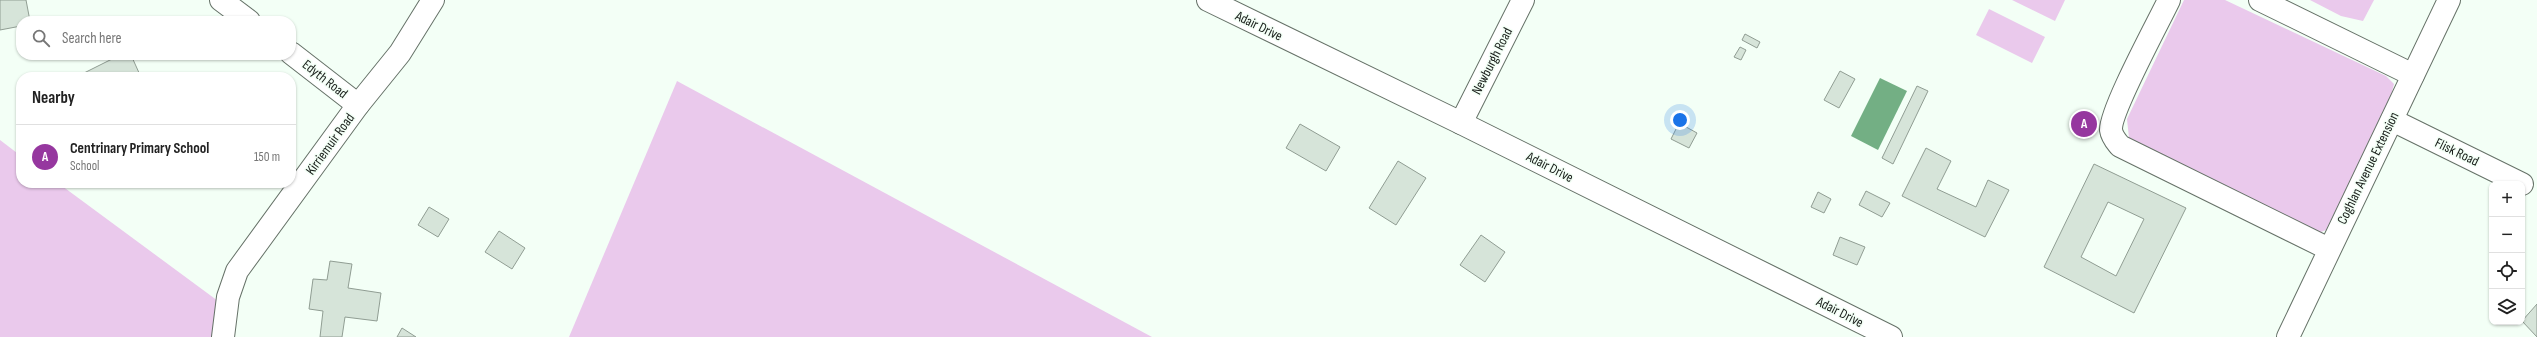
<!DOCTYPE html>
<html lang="en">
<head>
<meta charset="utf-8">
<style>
  :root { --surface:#fff; --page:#f2f2f2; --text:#222; --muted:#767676; --line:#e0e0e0; --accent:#96379f }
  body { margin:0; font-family:"Sofia Sans Condensed",sans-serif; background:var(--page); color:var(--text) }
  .controls { position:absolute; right:12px; bottom:12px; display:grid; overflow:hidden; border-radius:8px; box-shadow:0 1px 3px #0004 }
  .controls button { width:36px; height:36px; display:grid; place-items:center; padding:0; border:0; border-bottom:1px solid var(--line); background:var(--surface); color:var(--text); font:20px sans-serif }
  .you { position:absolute; left:1680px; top:120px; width:14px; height:14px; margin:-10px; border:3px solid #fff; border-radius:50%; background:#1a73e8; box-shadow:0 0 0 6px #1a73e833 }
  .badge { display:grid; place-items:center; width:26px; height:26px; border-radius:50%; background:var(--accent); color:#fff; font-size:13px; font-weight:700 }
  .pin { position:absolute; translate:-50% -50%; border:2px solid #fff; box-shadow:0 1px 4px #0006 }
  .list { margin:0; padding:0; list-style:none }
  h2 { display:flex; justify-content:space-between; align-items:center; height:52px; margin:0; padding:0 16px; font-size:17px }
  h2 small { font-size:13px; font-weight:400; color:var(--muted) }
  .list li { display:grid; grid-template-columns:26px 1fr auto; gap:12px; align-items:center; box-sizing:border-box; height:64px; padding:0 16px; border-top:1px solid var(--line) }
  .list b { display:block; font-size:15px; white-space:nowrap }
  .list p { margin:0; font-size:13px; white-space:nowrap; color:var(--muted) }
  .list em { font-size:13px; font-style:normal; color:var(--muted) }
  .icon { flex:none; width:22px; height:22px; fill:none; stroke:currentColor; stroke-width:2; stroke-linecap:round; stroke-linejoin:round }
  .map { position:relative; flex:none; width:2537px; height:337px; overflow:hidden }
  .search { position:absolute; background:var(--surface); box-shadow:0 1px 3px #0004; left:16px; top:16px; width:280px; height:44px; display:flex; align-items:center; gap:10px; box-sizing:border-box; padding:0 14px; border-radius:16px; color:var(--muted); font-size:15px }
  .panel { position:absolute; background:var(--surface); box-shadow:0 1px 3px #0004; left:16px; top:72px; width:280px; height:116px; border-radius:16px }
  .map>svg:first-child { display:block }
  .green { fill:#eac9ec }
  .water { fill:#73af84 }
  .building { fill:#d6e4d9; stroke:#909d93; fill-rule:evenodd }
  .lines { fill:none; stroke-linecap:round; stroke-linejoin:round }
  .minor-casing { stroke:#667268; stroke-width:24 }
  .minor { stroke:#fff; stroke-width:22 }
  .labels { text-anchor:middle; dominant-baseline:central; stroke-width:3; stroke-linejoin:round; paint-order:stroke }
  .street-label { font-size:14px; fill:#191e1a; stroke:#f3fff6 }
</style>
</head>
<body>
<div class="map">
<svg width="2537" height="337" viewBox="0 0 2537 337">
  <rect width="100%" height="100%" fill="#f3fff6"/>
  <g class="green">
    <polygon points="2012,0 2065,0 2055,21"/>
    <polygon points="2184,0 2225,0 2386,76 2394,84 2389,103 2326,230 2316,234 2129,138 2127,119"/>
    <polygon points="2310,0 2374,0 2363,21 2341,16"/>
    <polygon points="1989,9 2045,37 2032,63 1976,35"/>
    <polygon points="677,81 1152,337 569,337"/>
    <polygon points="0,140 21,156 21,183 58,183 218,301 217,337 0,337"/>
  </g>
  <polygon class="water" points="1880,78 1907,91 1878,150 1851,136"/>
  <g class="building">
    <polygon points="0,0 26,0 30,21 21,21 21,26 0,30"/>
    <polygon points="1745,34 1760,42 1757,48 1742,40"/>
    <polygon points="1740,47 1746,50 1741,60 1734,57"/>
    <polygon points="120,55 131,55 140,75 135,77 76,77"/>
    <polygon points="1840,71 1855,79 1839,108 1824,100"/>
    <polygon points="1917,86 1928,91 1893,164 1882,158"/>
    <polygon points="1679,123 1697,133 1689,148 1671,139"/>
    <polygon points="1300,124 1340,147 1326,171 1286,148"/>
    <polygon points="1926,148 1951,161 1937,189 1976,207 1988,180 2009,190 1985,237 1902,196"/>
    <polygon points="1398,161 1426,178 1396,225 1369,208"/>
    <path d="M2094,164L2186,208L2134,313L2044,267ZM2108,202L2144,219L2116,276L2081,257Z"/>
    <polygon points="1866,191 1890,203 1882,217 1859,205"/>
    <polygon points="1818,192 1831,199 1824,213 1811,207"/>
    <polygon points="429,207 449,219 438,237 418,225"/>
    <polygon points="499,231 525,248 512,269 485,252"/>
    <polygon points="1481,235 1505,252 1485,282 1460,265"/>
    <polygon points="1840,237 1865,247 1857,265 1833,255"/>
    <polygon points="330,261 352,264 348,288 381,293 377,321 345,317 342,337 320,337 323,311 309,309 313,279 327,280"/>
    <polygon points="2537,304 2537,337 2522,321"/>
    <polygon points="402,328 416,337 397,337"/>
  </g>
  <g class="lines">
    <g class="minor-casing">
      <g id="minor">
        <polyline points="221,0 249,21"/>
        <polyline points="1208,0 1461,123 1891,337"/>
        <path d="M2169,0C2158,23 2110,111 2111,130C2112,137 2116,141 2120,146L2329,249"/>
        <polyline points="2260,0 2413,75"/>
        <polyline points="291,53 358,105"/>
        <polyline points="2392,120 2522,184"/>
        <polyline points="1461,123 1523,0"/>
        <polyline points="223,337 228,297 237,271 358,105 400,53 433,0"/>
        <polyline points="2288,337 2449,0"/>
      </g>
    </g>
    <use href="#minor" class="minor"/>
  </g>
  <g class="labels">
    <g class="street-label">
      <text transform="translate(1259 26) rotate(26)">Adair Drive</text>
      <text transform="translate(1492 61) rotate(-63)">Newburgh Road</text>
      <text transform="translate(325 79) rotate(38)">Edyth Road</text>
      <text transform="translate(330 144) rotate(-54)">Kirriemuir Road</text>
      <text transform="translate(2457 152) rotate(26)">Flisk Road</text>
      <text transform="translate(1550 167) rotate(27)">Adair Drive</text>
      <text transform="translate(2368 168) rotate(-64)">Coghlan Avenue Extension</text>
      <text transform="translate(1840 312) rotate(27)">Adair Drive</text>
    </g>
  </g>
</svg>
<div class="controls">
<button>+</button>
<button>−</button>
<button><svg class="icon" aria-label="locate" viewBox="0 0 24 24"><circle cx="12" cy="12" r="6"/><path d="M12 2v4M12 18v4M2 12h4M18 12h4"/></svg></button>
<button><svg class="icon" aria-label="layers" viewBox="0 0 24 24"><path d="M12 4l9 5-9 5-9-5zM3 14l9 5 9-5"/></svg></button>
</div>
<div class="you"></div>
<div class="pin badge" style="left:2084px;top:124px">A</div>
<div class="search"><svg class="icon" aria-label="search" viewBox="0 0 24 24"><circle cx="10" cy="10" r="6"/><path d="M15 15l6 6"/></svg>Search here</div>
<section class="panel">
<h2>Nearby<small></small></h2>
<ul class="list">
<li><span class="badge">A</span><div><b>Centrinary Primary School</b><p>School</p></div><em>150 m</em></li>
</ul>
</section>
</div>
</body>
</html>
